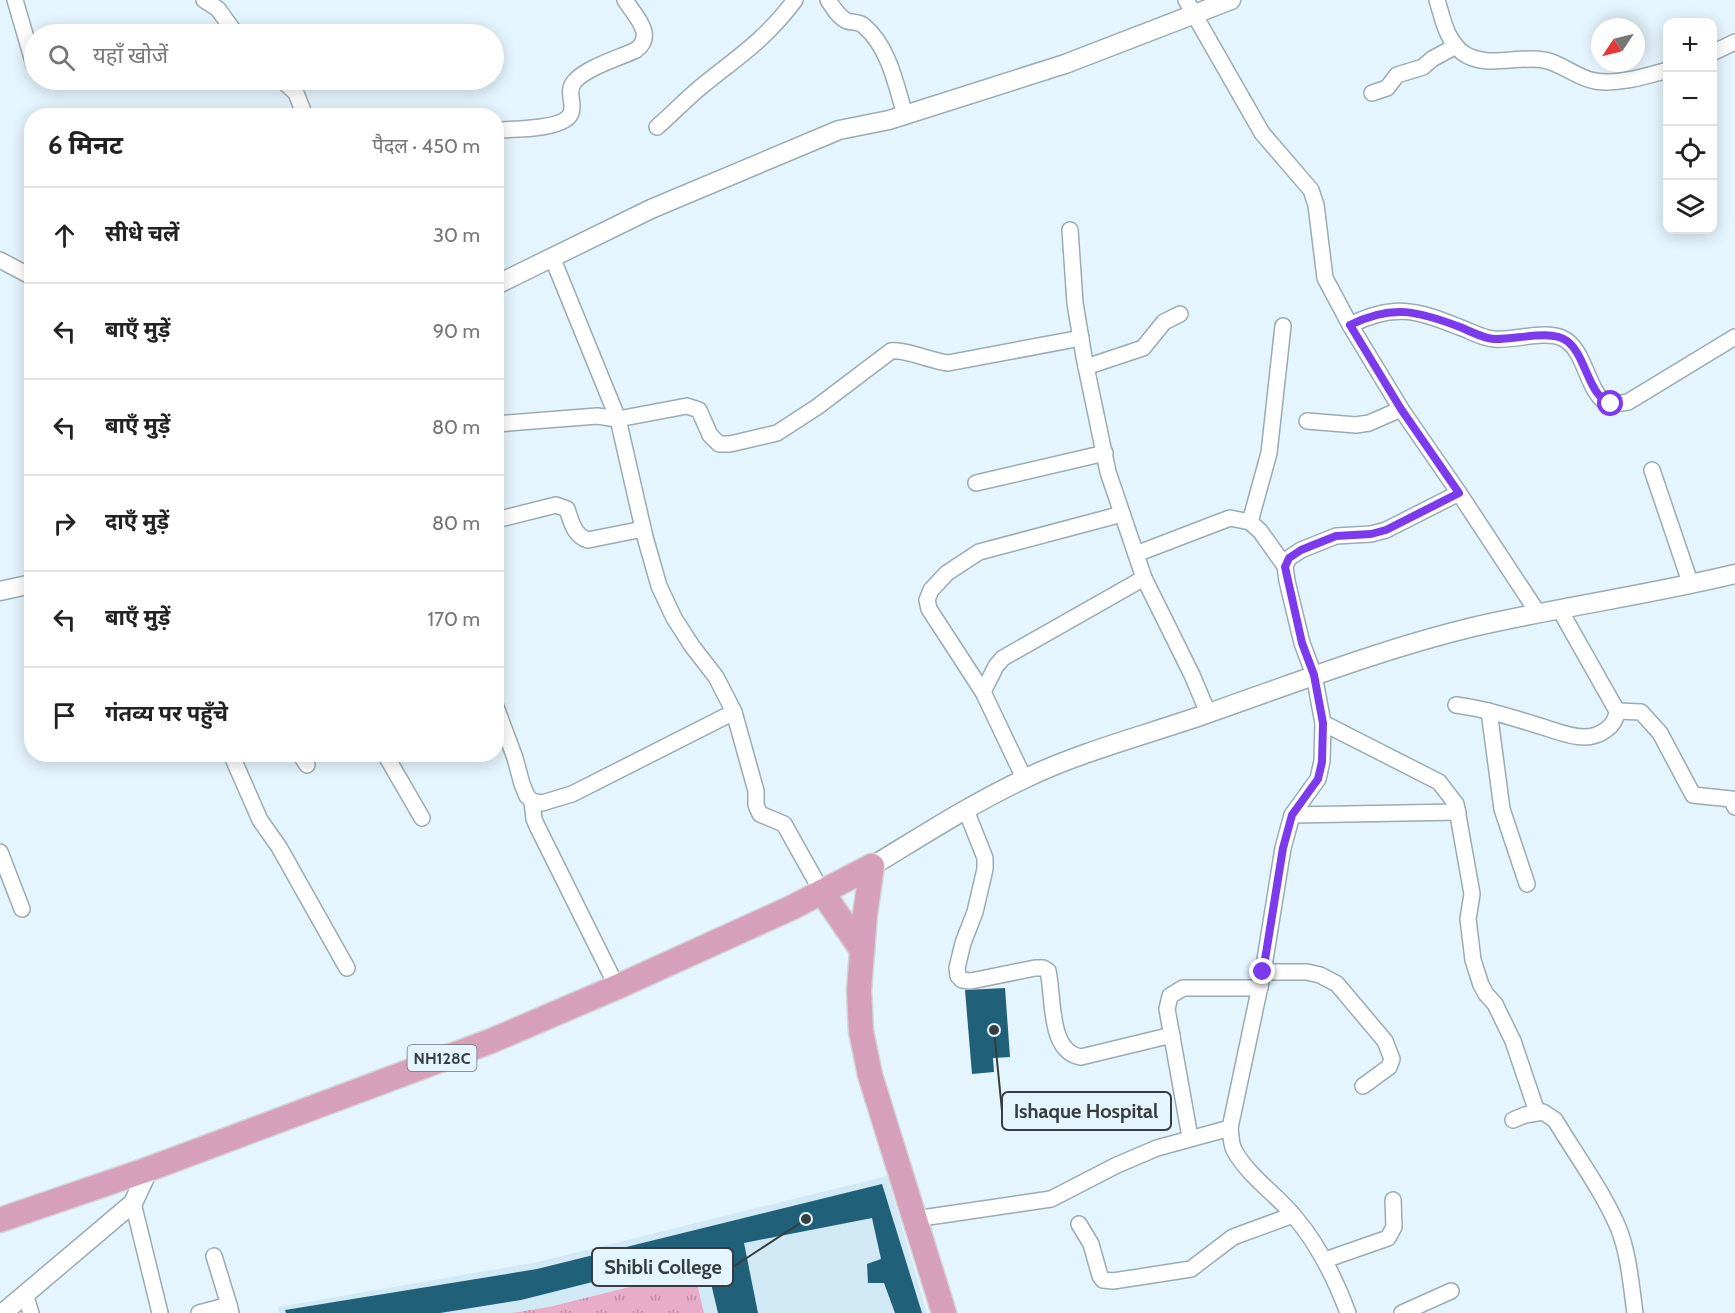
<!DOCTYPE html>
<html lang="hi">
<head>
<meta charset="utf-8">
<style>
  :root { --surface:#fff; --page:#f2f2f2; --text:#222; --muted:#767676; --line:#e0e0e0 }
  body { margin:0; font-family:Cabin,"Noto Sans Devanagari",sans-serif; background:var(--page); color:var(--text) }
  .controls { position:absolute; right:18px; top:18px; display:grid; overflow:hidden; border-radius:12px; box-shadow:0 3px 15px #0003 }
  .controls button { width:54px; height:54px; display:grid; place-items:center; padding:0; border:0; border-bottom:2px solid var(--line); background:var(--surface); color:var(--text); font:30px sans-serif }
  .compass { position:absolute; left:1591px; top:18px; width:54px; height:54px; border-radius:50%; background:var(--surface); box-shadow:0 3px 15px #0003; rotate:235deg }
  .stop { position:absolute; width:18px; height:18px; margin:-14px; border:4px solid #7c3aed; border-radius:50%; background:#fff }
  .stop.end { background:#7c3aed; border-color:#fff; box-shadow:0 2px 6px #0008 }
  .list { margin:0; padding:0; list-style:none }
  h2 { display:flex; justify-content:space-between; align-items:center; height:78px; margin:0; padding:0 24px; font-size:26px }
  h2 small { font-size:20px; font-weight:400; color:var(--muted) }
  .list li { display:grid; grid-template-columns:39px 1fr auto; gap:18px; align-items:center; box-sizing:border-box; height:96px; padding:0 24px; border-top:2px solid var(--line) }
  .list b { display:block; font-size:22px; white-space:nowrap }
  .list em { font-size:20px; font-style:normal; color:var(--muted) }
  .icon { flex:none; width:33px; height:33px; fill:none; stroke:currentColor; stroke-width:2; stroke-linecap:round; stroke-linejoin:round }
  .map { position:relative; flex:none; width:1735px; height:1313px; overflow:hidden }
  .search { position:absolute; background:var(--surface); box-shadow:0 3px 15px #0003; left:24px; top:24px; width:480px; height:66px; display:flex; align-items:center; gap:15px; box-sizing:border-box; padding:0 21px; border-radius:33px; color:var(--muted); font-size:22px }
  .panel { position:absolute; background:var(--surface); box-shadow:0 3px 15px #0003; left:24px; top:108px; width:480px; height:654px; border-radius:24px }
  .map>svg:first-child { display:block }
  .built { fill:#d1e9f4 }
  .park { fill:url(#park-tufts) }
  .building { fill:#206179 }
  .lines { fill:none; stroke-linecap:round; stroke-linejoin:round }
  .minor-casing { stroke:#9cabb2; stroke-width:18 }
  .tertiary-casing { stroke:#9cabb2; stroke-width:21 }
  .trunk-casing { stroke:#d3d4d5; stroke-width:27 }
  .minor { stroke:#fff; stroke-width:15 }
  .tertiary { stroke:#fff; stroke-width:18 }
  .trunk { stroke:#d6a0ba; stroke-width:24 }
  .route { stroke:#7c3aed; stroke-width:8 }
  .labels { text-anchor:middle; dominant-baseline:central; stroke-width:6; stroke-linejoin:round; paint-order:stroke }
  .shield { fill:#e5f5fd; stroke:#6a7479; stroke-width:1.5 }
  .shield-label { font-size:16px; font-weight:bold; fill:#363d40 }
  .leader { fill:none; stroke:#363d40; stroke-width:2 }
  .callout-dot { fill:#363d40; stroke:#e5f5fd; stroke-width:2 }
  .callout { fill:#e5f5fd; stroke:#363d40; stroke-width:2 }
  .callout-label { font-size:20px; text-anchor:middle; font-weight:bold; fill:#363d40 }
</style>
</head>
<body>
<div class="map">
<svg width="1735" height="1313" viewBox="0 0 1735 1313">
  <defs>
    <pattern id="park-tufts" width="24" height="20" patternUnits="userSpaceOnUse" patternTransform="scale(1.5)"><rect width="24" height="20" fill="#e8acc9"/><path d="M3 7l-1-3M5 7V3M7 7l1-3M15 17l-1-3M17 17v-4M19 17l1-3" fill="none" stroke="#bd8da5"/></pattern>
  </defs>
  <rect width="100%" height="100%" fill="#e5f5fd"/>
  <polygon class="built" points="887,1176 927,1313 279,1313 278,1307 538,1262"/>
  <polygon class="park" points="694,1271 704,1313 512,1313 549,1307"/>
  <g class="building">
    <polygon points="1005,988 1010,1057 993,1058 994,1072 972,1074 965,990"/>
    <polygon points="882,1184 922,1313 895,1313 884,1283 868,1283 867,1264 881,1259 872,1218 744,1243 758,1313 718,1313 704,1254 521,1300 440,1313 286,1313 285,1310 537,1269"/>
  </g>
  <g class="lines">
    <g class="minor-casing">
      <g id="minor">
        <polyline points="15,0 34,65"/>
        <polyline points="204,0 218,9 236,34"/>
        <path d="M828,0C833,7 838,17 847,21C853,23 859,21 864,26C889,47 896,85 905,115"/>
        <polyline points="1186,0 1262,133 1311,190 1316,205 1325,278 1350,325 1401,409 1459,493 1538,613"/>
        <path d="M1437,0C1443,19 1446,40 1463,53C1486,69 1518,55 1544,60C1562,63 1576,78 1595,81C1618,85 1646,76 1668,70"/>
        <polyline points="1712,53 1735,42"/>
        <polyline points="282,80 296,93 305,116"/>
        <polyline points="1372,93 1387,88 1397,75 1423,67 1432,59 1456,46"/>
        <path d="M657,127C672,114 686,99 702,86C739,56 765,40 795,0"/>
        <path d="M496,130C512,129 565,130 571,113C575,103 566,92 574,82C585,68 619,58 636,50C656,35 635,16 625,0"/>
        <polyline points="1070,230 1075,303 1084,357 1108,472 1144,578 1192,675 1208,713"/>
        <polyline points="552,257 618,419 645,537 659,586 674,618 692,646 716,677 734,712 756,791 756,805 760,814 784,824 822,892"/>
        <polyline points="0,260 32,277"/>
        <path d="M1350,325C1394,303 1416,310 1459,327C1471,331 1481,338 1494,339C1514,341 1544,330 1562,338C1585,348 1586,388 1605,402C1611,406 1621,403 1628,402L1735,337"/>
        <polyline points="1086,367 1143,348 1164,322 1180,314"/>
        <polyline points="1307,421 1356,425 1369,423 1401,409"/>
        <path d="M496,424L597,416L618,419L687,406L699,410L710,435L719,444H730L777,433L817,407L891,351C905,349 931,361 948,363L1081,338"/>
        <polyline points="1652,470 1691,585"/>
        <polyline points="976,483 1105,453"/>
        <path d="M496,520L556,505L567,509C571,521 574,536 588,540L643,529"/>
        <polyline points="1250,522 1269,453 1283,326"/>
        <polyline points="1136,554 1230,518 1250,522 1260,531 1285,566"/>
        <polyline points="983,692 996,666 1003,658 1144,578"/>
        <path d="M1456,705C1486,709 1514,718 1543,727C1556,731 1570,737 1584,737C1599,737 1616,727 1617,711L1560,610"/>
        <polyline points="496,707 515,758 522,784 527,796 532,801 542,803 572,794 734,712"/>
        <polyline points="1489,711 1502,809 1527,884"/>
        <polyline points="1617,711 1641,712 1660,733 1693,795 1731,799 1735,807"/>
        <polyline points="1323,723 1439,782 1456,804 1472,894 1468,919 1473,960 1481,985 1486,994 1495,1004 1513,1041 1537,1112"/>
        <polyline points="231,754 260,820 279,847 347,968"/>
        <polyline points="300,754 307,765"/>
        <polyline points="385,754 422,818"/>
        <polyline points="1024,778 983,692 929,609 927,600 931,590 947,573 979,552 1122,514"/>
        <polyline points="532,801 534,819 537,826 617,987"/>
        <path d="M966,810L985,858V869L975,912L963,943L957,968L958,976L962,980L971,981L1035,968H1043L1048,971C1054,997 1048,1052 1081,1057L1172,1035"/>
        <polyline points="1292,815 1458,812"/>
        <polyline points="0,852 22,909"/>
        <polyline points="1263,972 1307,972 1320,975 1337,984 1385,1041 1392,1059 1389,1067 1363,1086"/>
        <path d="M1513,1120L1525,1115L1543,1112L1555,1120C1576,1155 1602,1190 1618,1227C1629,1254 1631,1285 1635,1313"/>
        <polyline points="1190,1137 1167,1009 1170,996 1183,988 1260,988"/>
        <polyline points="133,1203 160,1313"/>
        <polyline points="915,1219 1051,1199 1117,1165 1157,1148 1230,1128"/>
        <polyline points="1079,1224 1091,1244 1100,1276 1103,1280 1113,1281 1191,1269 1233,1237 1293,1215"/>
        <polyline points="214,1256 229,1305"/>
        <polyline points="1325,1260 1388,1238 1394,1227 1393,1200"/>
        <polyline points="25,1294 31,1313"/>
        <polyline points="199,1313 229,1305 231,1313"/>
        <path d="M1348,1313C1335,1278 1318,1244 1294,1216C1275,1193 1249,1177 1234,1150C1231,1144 1231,1135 1230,1128L1263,972L1283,848L1292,815L1318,779L1322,761L1323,723L1314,675L1302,643L1287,581L1285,566L1289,558L1301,550L1336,536L1371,534L1386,530L1459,493"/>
        <polyline points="1402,1313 1451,1291"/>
      </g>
    </g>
    <g class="tertiary-casing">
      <g id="tertiary">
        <polyline points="496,285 651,209 839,130 889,120 1065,64 1231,0"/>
        <polyline points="0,591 32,584"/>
        <path d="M872,866C922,836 971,804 1024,779C1082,751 1146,735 1206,714C1295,683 1382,649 1473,627C1560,607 1648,595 1735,574"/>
        <polyline points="3,1313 133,1203 149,1169"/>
      </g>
    </g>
    <g class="trunk-casing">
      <g id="trunk">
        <polyline points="872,866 865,914 859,990 861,1031 870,1075 944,1313"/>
        <polyline points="822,892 862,950"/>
        <polyline points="0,1220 149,1169 491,1041 617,987 791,908 872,866"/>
      </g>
    </g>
    <use href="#minor" class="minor"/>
    <use href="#tertiary" class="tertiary"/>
    <use href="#trunk" class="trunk"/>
  </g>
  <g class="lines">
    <path class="route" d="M1263,972L1283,848L1292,815L1318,779L1322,762L1323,723L1314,675L1302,643L1285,567L1289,558L1301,550L1336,536L1371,534L1386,530L1459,493L1401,409L1350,325C1392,304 1418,311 1460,327C1472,332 1482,338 1494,339C1515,340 1550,329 1567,341C1586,355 1588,396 1611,404"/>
  </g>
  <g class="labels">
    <rect class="shield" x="407.5" y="1045" width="69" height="26" rx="4.5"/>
    <g class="shield-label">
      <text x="442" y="1058">NH128C</text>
    </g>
  </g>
  <path class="leader" d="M994 1030L1002 1111M806 1219L733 1267"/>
  <g class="callout-dot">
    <circle cx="994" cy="1030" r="6"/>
    <circle cx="806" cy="1219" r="6"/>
  </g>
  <g class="callout">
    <rect x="1002" y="1092" width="169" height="38" rx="6"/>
    <rect x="592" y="1248" width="141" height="38" rx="6"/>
  </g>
  <g class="callout-label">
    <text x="1086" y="1118">Ishaque Hospital</text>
    <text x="663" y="1274">Shibli College</text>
  </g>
</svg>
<div class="controls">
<button>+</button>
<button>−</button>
<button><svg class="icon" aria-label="locate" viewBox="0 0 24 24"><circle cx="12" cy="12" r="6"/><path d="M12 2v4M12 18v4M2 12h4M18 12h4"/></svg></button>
<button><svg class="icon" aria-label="layers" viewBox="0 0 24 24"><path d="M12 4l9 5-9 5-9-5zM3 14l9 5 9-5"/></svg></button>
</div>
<svg class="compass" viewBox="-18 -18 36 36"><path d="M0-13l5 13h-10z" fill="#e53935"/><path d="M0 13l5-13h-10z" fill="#767676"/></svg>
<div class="stop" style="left:1611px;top:404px"></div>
<div class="stop end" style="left:1263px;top:972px"></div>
<div class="search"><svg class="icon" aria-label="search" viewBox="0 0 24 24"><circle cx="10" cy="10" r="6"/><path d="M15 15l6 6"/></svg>यहाँ खोजें</div>
<section class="panel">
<h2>6 मिनट<small>पैदल · 450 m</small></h2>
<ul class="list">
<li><svg class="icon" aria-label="ahead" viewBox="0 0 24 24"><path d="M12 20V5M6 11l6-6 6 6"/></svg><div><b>सीधे चलें</b></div><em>30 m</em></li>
<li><svg class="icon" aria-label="left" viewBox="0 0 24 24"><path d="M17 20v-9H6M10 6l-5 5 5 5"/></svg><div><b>बाएँ मुड़ें</b></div><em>90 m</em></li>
<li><svg class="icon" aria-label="left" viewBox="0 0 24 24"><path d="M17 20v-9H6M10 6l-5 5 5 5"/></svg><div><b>बाएँ मुड़ें</b></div><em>80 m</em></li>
<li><svg class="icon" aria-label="right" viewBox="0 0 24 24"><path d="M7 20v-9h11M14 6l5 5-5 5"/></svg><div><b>दाएँ मुड़ें</b></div><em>80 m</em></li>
<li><svg class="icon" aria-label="left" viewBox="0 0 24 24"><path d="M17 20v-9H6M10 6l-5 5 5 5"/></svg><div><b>बाएँ मुड़ें</b></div><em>170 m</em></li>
<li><svg class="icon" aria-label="arrive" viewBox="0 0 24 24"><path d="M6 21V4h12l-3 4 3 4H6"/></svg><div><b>गंतव्य पर पहुँचे</b></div></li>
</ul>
</section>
</div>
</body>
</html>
